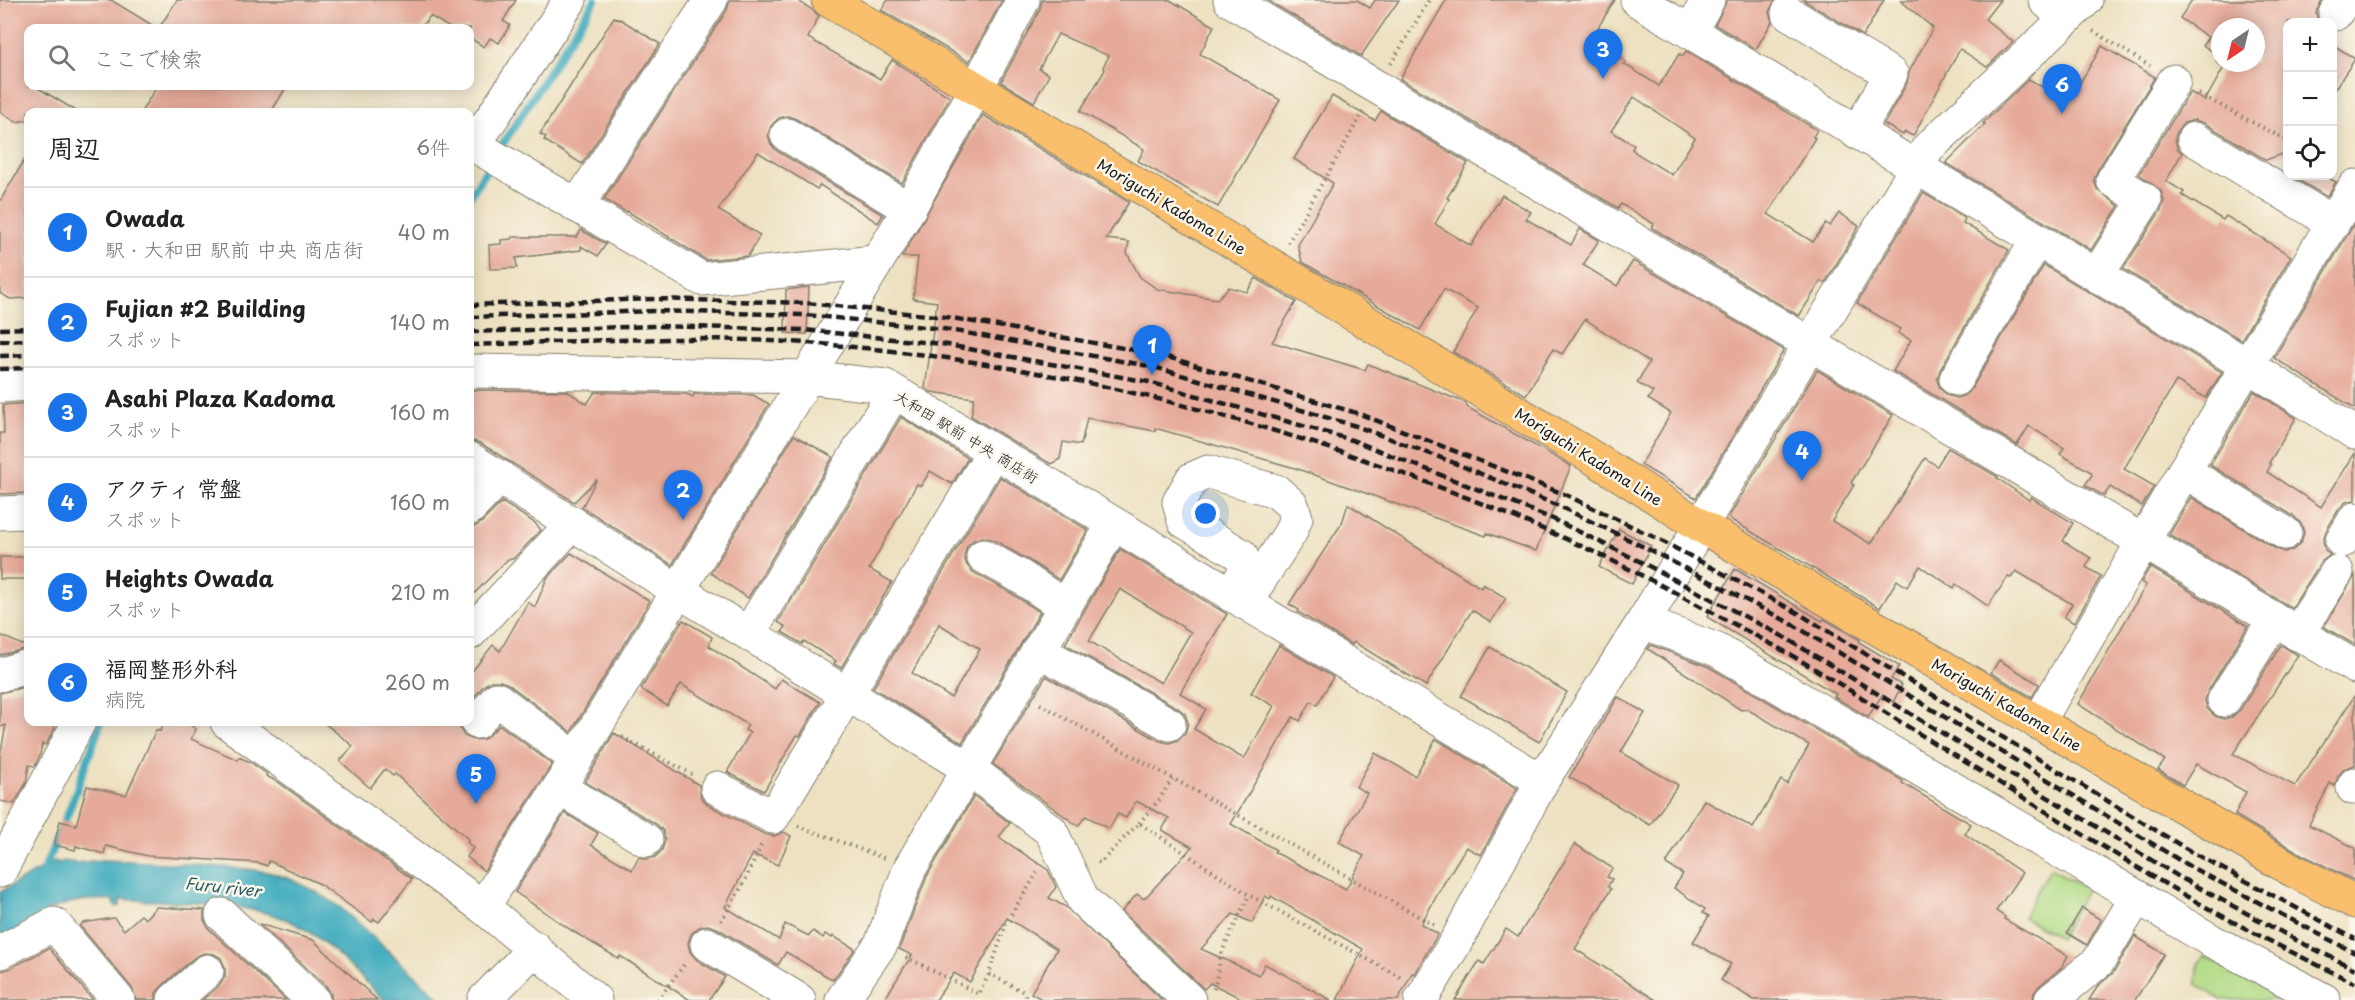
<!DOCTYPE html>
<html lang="ja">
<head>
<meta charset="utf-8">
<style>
  :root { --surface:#fff; --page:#f6f6f6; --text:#222; --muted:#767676; --line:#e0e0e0; --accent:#1a73e8 }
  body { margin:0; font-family:"Playpen Sans","Klee One",sans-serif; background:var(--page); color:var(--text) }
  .controls { position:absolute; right:18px; top:18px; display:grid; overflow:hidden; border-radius:12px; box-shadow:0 3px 15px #0003 }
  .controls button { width:54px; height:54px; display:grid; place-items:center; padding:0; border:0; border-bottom:2px solid var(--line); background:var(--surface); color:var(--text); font:30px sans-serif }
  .compass { position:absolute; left:2211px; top:18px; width:54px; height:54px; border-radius:50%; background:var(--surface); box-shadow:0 3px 15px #0003; rotate:215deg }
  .you { position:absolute; left:1206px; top:514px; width:21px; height:21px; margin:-15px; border:4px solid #fff; border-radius:50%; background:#1a73e8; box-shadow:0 0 0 9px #1a73e833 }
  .badge { display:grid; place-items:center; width:39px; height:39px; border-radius:50%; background:var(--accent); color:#fff; font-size:20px; font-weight:700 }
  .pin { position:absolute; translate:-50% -50px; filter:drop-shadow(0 2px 3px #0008) }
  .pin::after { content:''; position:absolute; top:32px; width:21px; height:18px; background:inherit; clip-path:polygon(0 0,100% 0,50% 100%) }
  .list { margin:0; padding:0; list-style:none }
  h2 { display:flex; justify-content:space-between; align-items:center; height:78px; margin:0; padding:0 24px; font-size:26px }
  h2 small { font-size:20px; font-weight:400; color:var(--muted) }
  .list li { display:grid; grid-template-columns:39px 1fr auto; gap:18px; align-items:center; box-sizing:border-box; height:90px; padding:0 24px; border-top:2px solid var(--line) }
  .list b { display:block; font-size:22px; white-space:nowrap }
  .list p { margin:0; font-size:20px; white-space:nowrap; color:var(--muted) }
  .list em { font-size:20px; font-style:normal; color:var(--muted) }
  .icon { flex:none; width:33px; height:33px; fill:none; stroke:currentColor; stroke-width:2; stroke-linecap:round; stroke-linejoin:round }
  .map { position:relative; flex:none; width:2355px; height:1000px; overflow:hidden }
  .search { position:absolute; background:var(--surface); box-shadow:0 3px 15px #0003; left:24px; top:24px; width:450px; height:66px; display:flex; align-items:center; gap:15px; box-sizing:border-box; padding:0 21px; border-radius:12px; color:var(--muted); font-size:22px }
  .panel { position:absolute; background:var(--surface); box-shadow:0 3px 15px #0003; left:24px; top:108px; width:450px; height:618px; border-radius:12px }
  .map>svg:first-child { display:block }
  .green { fill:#b1da84; stroke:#667b50; stroke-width:1.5 }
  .water { fill:#3facbd; stroke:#2e646c; stroke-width:1.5 }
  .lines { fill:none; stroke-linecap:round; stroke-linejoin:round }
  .stream { stroke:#3facbd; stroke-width:8 }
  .building { fill:#e6aa9a; fill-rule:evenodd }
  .minor-casing { stroke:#847e6e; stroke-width:35 }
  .major-casing { stroke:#847e6e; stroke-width:35 }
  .path { stroke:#847e6e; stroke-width:4; stroke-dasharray:1.5 4.5; stroke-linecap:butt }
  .minor { stroke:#fff; stroke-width:33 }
  .major { stroke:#f9bf6c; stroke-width:33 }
  .rail { stroke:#1c1c1c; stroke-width:4.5; stroke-dasharray:9 4.5; stroke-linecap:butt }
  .labels { text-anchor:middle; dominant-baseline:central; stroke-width:5; stroke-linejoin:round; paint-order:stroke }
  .street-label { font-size:15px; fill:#1c1c1c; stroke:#fbf7ec }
  .water-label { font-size:16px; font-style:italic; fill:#2c5d64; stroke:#fbf7ec }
</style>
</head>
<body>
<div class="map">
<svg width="2355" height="1000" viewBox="0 0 2355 1000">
  <rect width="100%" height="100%" fill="#fbf7ec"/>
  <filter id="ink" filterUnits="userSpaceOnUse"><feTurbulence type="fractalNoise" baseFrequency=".0167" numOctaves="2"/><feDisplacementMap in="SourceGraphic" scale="12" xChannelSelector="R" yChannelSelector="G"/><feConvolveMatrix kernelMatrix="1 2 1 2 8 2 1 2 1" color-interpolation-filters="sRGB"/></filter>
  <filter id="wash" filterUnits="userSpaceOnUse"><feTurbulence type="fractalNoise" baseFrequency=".008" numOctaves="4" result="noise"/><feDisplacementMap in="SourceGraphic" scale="24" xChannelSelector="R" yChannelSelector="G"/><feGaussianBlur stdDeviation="1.35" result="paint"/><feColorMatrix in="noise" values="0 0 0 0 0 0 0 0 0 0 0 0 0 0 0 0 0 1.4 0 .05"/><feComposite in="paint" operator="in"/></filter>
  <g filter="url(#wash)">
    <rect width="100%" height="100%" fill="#ede1c1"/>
    <g class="green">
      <polygon points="2050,868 2087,889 2060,938 2023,917"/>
      <polygon points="2204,956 2299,1000 2221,1000 2197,984 2198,964"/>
    </g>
    <path class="water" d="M101,860C136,861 171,863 207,866C229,868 253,868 275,874C300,881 320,893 341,908L442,1000H384C359,976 331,944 301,927C256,900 173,903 120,899V906L116,907L112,900C63,896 38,915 0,940V892L55,861L60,863L63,861L76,863Z"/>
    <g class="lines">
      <g class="stream">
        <polyline points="499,150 595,0"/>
        <polyline points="470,196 491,163"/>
        <polyline points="42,874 70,808 101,722"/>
      </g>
    </g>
    <g id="blocks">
      <g class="building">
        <polygon points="0,0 111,0 157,28 28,28 28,86 35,86 78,112 28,112 28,120 16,122 0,112"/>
        <polygon points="177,0 516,0 503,21 510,25 499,43 490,38 484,47 470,38 470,28 450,28 430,16 421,28 159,28"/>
        <polygon points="730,0 797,0 811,9 819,16 808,38 880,79 892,60 950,97 902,183 796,119 788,116 779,118 771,126 768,135 771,144 777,151 883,215 878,223 820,185 817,189 758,152 718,210 760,235 748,256 706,260 627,211 626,212 604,199 727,10"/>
        <polygon points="888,0 1002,0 969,62 881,10"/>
        <polygon points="1042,0 1170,0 1214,26 1200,54 1280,100 1218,207 1138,161 1144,149 1080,111 1105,70 1103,67 1109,56 1058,34 1039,69 1049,75 1034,102 1001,82 1040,9"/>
        <polygon points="1267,0 1357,0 1370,8 1375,0 1399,0 1361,56"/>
        <path d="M1446,0H1615L1597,29L1604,34L1598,43L1626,62L1624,64L1659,86L1679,54L1683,56L1686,51L1817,130L1813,137L1815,138L1768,214L1813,242L1826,223L1830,226L1839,213L1859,226L1825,283L1821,281L1799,316L1652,228L1654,224L1621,204L1618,208L1400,79ZM1634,97L1695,138L1672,175L1636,153L1632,149L1634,145L1611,131Z"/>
        <polygon points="1727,0 1775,0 1769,12 1772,22 1756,49 1715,25"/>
        <polygon points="1803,0 1884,0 1863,36"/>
        <polygon points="1900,0 2000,0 1985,19 2013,42 1987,67 1960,49 1913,136 1905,132 1903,135 1884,124 1907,83 1909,72 1933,28"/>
        <polygon points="2192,0 2322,0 2316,12 2318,22 2288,22 2288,152 2266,160 2204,123 2195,120 2184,123 2178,130 2175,138 2177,148 2182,153 2166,181 2184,192 2182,195 2223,220 2226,216 2291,256 2241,340 2123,269 2161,210 2164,201 2161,191 2139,174 2190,92 2205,101 2224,67 2216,62 2220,57 2220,63 2256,63 2256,27 2220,27 2220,57 2203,45 2208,37 2180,18"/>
        <polygon points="614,17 619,20 620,19 660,44 582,164 544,140 546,137 540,134"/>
        <polygon points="2332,44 2355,59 2332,93"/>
        <polygon points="2102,46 2155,77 2097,171 2094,180 2097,189 2119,206 2091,250 1946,163 1985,124 1983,123 2029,79 2068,103"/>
        <polygon points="157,86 287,86 271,112 141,112"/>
        <polygon points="1332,96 1375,121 1381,111 1468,163 1447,198 1449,199 1435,224 1471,246 1502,195 1531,212 1526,219 1571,245 1580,229 1599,240 1583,265 1617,286 1633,261 1784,350 1696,498 1641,465 1671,413 1648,399 1653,392 1637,383 1649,362 1585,319 1562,354 1553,349 1526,395 1453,352 1478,308 1444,289 1420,330 1302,262 1298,245 1333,183 1294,159"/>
        <polygon points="983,115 1129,202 1106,239 1129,242 1127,253 1140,277 1157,289 1217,299 1229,287 1247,292 1256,278 1296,302 1272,342 1365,370 1368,364 1466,403 1467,407 1571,466 1536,551 1487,533 1486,536 1295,468 1155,428 1155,431 1087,418 1081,445 1063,442 1060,459 1051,464 971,416 974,398 931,392 925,388 937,302 913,299 918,257 902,257"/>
        <polygon points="28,154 28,298 10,299 0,293 0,201"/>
        <polygon points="2291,176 2325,176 2336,182 2327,197"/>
        <polygon points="1923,193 1965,218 1963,223 2009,250 1940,370 1937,380 1940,388 1946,395 1957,398 1966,395 1972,388 2044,265 2222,372 2206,398 2176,381 2124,469 2154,486 2142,506 2110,487 2104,496 2085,485 2092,475 2091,472 2060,454 2064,448 2029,426 2017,445 1893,371 1911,340 1898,333 1900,329 1857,303"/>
        <polygon points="2355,222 2355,409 2274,358"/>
        <polygon points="581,230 606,244 598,256 581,246 581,250 516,258 517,268 490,269 489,245 501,244 501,240 512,239 512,237 577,237"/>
        <polygon points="809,287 807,334 785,333 786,290"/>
        <polygon points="1817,370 1893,415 1851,483 1854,485 1832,521 1871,544 1925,458 1937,466 1948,448 1998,477 1997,478 2029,500 2031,497 2073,523 2063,541 2091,558 2086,567 2101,576 2074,623 2064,617 2072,604 2016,571 2011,578 2008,577 1988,606 1956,584 1954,588 1920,566 1907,587 1897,580 1880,608 1728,518"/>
        <polygon points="470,390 567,391 587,404 595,392 687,394 693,397 694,394 753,395 769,404 672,565 582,507 597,479 574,502 480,443 470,440"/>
        <polygon points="2254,391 2296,418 2269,463 2271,465 2267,472 2321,507 2355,453 2355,500 2346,502 2339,509 2326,531 2323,541 2325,550 2330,555 2321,562 2292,608 2169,535 2191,497 2276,549 2284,552 2293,550 2301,542 2304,533 2302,525 2295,517 2210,465"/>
        <polygon points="28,403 28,493 0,494 0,433 4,433 3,405"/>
        <polygon points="901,417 968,458 952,484 930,471 921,486 917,484 869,569 892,582 841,668 834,664 836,661 804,641 802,644 782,632 786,627 778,622"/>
        <polygon points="794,435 833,457 748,598 711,573"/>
        <path d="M1000,477L1088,530L1059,580L1030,561L992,539L983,537L974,540L967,546L964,557L967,565L973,572L1011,593L1040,612L962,743L873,688ZM939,624L980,649L951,698L912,673Z"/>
        <polygon points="502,502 535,523 541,530 513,559 508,559 470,598 470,526 476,526 483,521"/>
        <polygon points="1348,504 1481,588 1483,584 1506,598 1491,622 1472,610 1426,686 1354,642 1352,645 1298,612 1299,610 1289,604 1342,523"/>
        <polygon points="1619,529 1651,546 1632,584 1599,567"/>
        <path d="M1120,549L1227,614L1180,693L1206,709L1194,729L1244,759L1274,706L1251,693L1279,645L1333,677L1317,705L1311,701L1300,721L1293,717L1231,824L1276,850L1274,852L1346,889L1364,856L1339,842L1367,793L1356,787L1375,753L1415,776L1436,739L1517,788L1481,855L1466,847L1444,883L1421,924L1438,934L1414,974L1412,973L1398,1000H1337L1363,949L1271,896L1270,899L1265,896L1252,923L1233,914L1201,949L1259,975L1265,964L1331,1000H1245L1210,983L1204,989L1122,911L1137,894L1144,899L1192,847L1162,830L1169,818L1136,801L1126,818L1118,814L1109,829L1086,816L1078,826L993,764L1046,676L1160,741L1169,743L1178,740L1185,734L1188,723L1185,714L1178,708L1065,644ZM1120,589L1191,632L1161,683L1089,641Z"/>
        <polygon points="571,553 650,601 571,732 508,684 500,681 491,681 483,686 470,702 470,674 493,645 500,651 528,602 535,607 547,578"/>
        <rect x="0" y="557" width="28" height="22"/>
        <polygon points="2150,567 2248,626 2208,691 2205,700 2207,708 2215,716 2224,719 2232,717 2240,710 2281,645 2298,655 2233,754 2295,786 2355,695 2355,765 2344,769 2338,776 2335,786 2330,783 2309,825 2355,848 2355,881 2303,855 2235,815 2246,792 2196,764 2183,785 2158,770 2165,760 2078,704 2146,585 2141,582"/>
        <polygon points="1735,569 1822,621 1824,619 1860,640 1859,642 1899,666 1891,679 1902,685 1893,702 1882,695 1868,717 1834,697 1836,694 1707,617"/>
        <polygon points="2355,575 2355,645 2324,627"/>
        <polygon points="683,620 712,637 709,646 775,689 781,679 820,702 800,736 797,735 764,791 727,772 750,733 745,730 748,725 681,684 667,706 641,689"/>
        <polygon points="0,635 22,645 28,643 28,648 0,655"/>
        <polygon points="1651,645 1709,667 1903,781 1902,783 1971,824 1965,834 2022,873 1996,911 2005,917 2004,919 2068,956 2061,968 2039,986 2034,993 2033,1000 1754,1000 1721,980 1731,964 1693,942 1709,916 1703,913 1705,909 1674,888 1683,874 1666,864 1704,800 1753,828 1781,780 1787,784 1809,745 1747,709 1741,710 1648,649"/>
        <polygon points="1490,647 1567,692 1539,742 1461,696"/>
        <polygon points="1999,660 2039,684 2032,697 1991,673"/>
        <polygon points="28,686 28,722 55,722 54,729 46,745 42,744 40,755 35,766 29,765 26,783 14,804 0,801 0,756 6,725 0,727 0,693"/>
        <polygon points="1618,697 1645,713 1621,752 1678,785 1650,825 1569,777"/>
        <polygon points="164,722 186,722 196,729 191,739 238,760 239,757 250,762 267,774 266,776 278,782 412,879 379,922 374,919 372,922 320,884 269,861 267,866 259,863 148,856 106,846 104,854 76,846 75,850 54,845 60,821 76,825 87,786 126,795 156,730 160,731"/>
        <polygon points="323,722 459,722 460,729 464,736 474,740 484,739 500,725 552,764 484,871 467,857 473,848 467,842 469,840 395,774 393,776 385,769 370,788 340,761 353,746"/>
        <polygon points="614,733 699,785 701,798 708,805 764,834 774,836 784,832 791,836 778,865 753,854 725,907 779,940 785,924 809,936 813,931 823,938 825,934 832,938 833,936 855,949 833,980 786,952 778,965 717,928 707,925 699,927 691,934 688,943 690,952 697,960 725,977 709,1000 690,1000 620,956 619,959 574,932 515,892 565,813 598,833 591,845 632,870 639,857 646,859 655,857 662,850 665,840 663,831 656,824 585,782"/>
        <polygon points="974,796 1010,823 999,837 1048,870 1056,887 1049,898 1066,907 1162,1000 1043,1000 1031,993 1057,949 1007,918 970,982 954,973 936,1000 884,1000 912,955 899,949 927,876"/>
        <polygon points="1575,844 1612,868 1607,877 1612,879 1608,886 1611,889 1575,949 1656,1000 1455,1000 1479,961 1484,964 1506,929 1518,937"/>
        <polygon points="156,907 204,910 204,920 209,929 286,1000 202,1000 220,985 225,976 225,968 221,958 214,954 204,953 195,957 162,986 156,993 156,1000 136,1000 132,988 80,926 83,923 114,918 124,930 141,915 145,919"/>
        <polygon points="2082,908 2101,920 2087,945 2067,933"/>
        <polygon points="259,924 313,940 377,1000 331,1000 331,994 326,986"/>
        <polygon points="2135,936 2164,954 2135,1000 2089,1000 2098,986 2114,972"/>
        <polygon points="49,948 93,1000 0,1000 0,971 9,969"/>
      </g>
    </g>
  </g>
  <g filter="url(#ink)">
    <use href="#blocks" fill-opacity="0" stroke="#847e6e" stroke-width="1.5"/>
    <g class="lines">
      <g class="minor-casing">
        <g id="minor">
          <polyline points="570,0 474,145 702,279 876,262"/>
          <polyline points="1230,0 2355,667"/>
          <polyline points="1637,0 2247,365 2355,433"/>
          <polyline points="2045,0 2066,19"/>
          <polyline points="1788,13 1891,74 1857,133"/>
          <polyline points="2335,14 2345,0"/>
          <polyline points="1690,32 1708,0"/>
          <polyline points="787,135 909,209"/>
          <polyline points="2194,139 2332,222"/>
          <polyline points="577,206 711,0"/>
          <polyline points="2097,275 2145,200 2113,180 2174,81"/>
          <polyline points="470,371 806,377 885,386 1542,781"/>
          <polyline points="1956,379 2037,240"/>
          <polyline points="0,386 28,384"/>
          <polyline points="470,459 677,590 968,768 1051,831 1083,900 1189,1000"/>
          <polyline points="2184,471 2285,533"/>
          <polyline points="470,508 500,477"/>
          <polyline points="0,513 28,512"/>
          <polyline points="2342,541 2355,519"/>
          <polyline points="983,556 1021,577 1064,606"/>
          <polyline points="1231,595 1246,570 1241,555 1184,521 1179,502 1192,479 1208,472 1276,491 1292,505 1296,518 1290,533 1245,603"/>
          <polyline points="1643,622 1717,650 2212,941 2324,1000"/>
          <polyline points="470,633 573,523"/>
          <polyline points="749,633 894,392"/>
          <polyline points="2297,634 2337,572"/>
          <polyline points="1038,650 1169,724"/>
          <polyline points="0,675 28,666"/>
          <polyline points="2224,700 2274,620"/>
          <polyline points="227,722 483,907 595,1000"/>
          <polyline points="477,722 497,699 576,759"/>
          <polyline points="2038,723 2184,471 2355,186"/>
          <polyline points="559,788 646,840"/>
          <polyline points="717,788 773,817 993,452"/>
          <polyline points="2353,788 2355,784"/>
          <polyline points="0,871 79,722"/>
          <polyline points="483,907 559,788 909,209 976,89 1023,0"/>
          <polyline points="222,915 313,1000"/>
          <polyline points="707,944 799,1000"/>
          <polyline points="0,952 54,924 118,1000"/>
          <polyline points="174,1000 207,971"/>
          <polyline points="484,1000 535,948"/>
          <polyline points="842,1000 881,944 910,868 1113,525"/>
          <polyline points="1421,1000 1458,938 1542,781 1643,622 1928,148 2086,0"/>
          <polyline points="2051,1000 2098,962 2137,897"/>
        </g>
      </g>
      <g class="major-casing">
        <polyline id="major" points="828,0 1587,454 1701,526 2294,871 2355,902"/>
      </g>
      <g class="path">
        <polyline points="2093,31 2150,66"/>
        <polyline points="1391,64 1429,0"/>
        <polyline points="2199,94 2288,141"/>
        <polyline points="1288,243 1363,112"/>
        <polyline points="1040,704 1434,925"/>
        <polyline points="622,737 692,774"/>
        <polyline points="1139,823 1159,800 1172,779"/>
        <polyline points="798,826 884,858"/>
        <polyline points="1098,862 1100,863 1139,823 1249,895 1402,978"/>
        <polyline points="721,921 744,883 762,843"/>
        <polyline points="906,957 979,994 989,974 1007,921 1039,870"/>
        <polyline points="989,974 1024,992 1027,1000"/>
        <polyline points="1214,989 1222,952 1249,895"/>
        <polyline points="658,1000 686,962"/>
      </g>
      <use href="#minor" class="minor"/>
      <use href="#major" class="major"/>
      <g class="rail">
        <polyline points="470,305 654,299 806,303 946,317 1157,354 1360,414 1564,494 1652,536 1798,613 2195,854 2355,939"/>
        <polyline points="470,317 654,311 806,315 944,329 1154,367 1356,426 1452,462 1559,506 1646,548 1792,624 2189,866 2355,953"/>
        <polyline points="0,329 28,328"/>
        <polyline points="470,332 655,326 805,330 942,344 1149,382 1352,440 1553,519 1639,561 1784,637 2181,878 2298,941 2355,969"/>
        <polyline points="0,341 28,340"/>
        <path d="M470,345C582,341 694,335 806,343C1061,361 1311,429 1545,530C1623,563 1698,605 1773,645C1829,676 1884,712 1939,746C2017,793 2095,843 2174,889C2233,923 2294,954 2355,983"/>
        <polyline points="0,356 28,355"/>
        <polyline points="0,369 28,368"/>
      </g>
    </g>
  </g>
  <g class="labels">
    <g class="street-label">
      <text transform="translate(1172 206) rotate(31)">Moriguchi Kadoma Line</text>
      <text transform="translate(967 436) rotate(31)">大和田 駅前 中央 商店街</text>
      <text transform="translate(1589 456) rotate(32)">Moriguchi Kadoma Line</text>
      <text transform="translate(2007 704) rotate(30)">Moriguchi Kadoma Line</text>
    </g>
    <g class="water-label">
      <text transform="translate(223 886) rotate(6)">Furu river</text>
    </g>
  </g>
</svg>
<div class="controls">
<button>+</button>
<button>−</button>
<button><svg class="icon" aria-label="locate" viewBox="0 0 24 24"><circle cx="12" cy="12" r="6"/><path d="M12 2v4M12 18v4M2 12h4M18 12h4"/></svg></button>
</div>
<svg class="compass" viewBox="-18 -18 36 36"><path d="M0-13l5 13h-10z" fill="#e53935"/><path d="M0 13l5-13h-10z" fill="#767676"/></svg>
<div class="you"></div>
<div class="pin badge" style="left:1152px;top:375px">1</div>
<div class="pin badge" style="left:683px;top:520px">2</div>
<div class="pin badge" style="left:1603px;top:79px">3</div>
<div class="pin badge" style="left:1802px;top:481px">4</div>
<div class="pin badge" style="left:476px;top:804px">5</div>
<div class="pin badge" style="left:2062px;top:114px">6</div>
<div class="search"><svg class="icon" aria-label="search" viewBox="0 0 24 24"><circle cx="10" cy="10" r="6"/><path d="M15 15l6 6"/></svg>ここで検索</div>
<section class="panel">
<h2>周辺<small>6件</small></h2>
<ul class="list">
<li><span class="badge">1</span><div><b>Owada</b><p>駅 · 大和田 駅前 中央 商店街</p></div><em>40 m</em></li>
<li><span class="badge">2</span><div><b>Fujian #2 Building</b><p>スポット</p></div><em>140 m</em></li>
<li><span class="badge">3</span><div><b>Asahi Plaza Kadoma</b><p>スポット</p></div><em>160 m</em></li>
<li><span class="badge">4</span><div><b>アクティ 常盤</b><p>スポット</p></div><em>160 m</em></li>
<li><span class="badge">5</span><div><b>Heights Owada</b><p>スポット</p></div><em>210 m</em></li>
<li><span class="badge">6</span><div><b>福岡整形外科</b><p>病院</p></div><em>260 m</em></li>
</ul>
</section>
</div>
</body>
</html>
